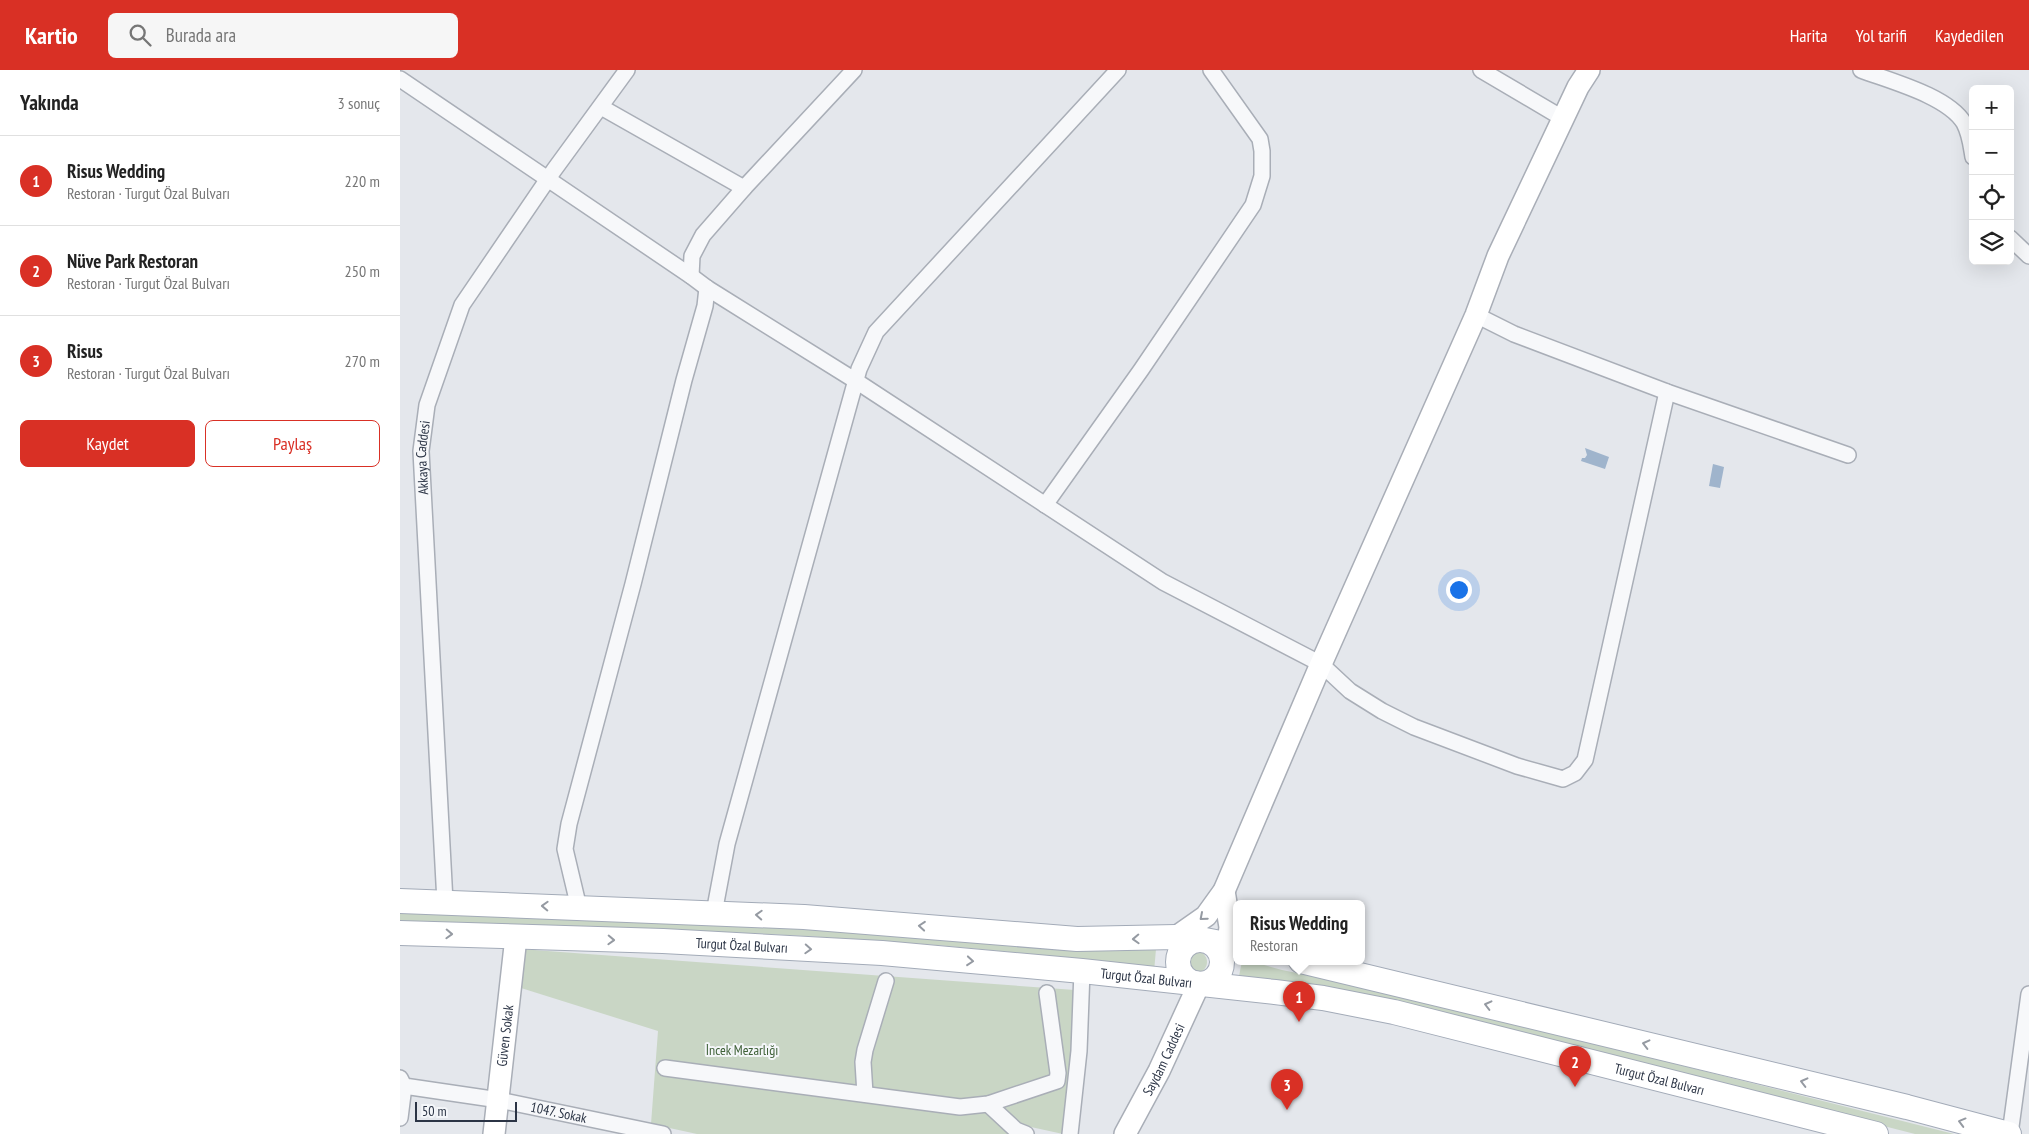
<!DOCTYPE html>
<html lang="tr">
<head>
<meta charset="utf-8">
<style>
  :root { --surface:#fff; --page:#f6f6f6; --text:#222; --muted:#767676; --line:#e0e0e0; --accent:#d93025 }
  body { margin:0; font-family:"PT Sans Narrow",sans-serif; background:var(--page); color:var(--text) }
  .controls { position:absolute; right:15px; top:15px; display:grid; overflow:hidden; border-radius:8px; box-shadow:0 5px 20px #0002 }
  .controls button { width:45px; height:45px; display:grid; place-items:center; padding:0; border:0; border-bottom:1px solid var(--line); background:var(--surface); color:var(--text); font:25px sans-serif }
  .scale { position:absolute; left:15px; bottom:12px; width:102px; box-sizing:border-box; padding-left:5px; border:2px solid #2b3445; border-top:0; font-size:14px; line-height:18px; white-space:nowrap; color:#2b3445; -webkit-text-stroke:4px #f4f6f9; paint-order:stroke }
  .you { position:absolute; left:1058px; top:519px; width:18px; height:18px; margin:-12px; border:4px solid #fff; border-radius:50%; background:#1a73e8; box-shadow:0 0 0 8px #1a73e833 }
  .badge { display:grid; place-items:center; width:32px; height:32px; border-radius:50%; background:var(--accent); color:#fff; font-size:16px; font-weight:700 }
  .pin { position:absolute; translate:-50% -41px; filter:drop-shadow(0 1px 2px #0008) }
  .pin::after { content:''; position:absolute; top:26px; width:18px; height:15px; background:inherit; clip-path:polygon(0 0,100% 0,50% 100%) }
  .popup { position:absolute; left:833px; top:830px; width:132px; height:65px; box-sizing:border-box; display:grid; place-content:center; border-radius:8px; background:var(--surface); filter:drop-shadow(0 1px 4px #0005); font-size:16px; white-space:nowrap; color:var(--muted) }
  .popup b { font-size:19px; color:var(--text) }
  .popup::after { content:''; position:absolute; left:50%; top:100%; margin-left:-10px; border:10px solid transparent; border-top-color:var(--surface) }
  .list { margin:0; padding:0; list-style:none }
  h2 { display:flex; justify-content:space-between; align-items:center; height:65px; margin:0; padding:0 20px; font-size:21px }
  h2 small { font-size:16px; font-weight:400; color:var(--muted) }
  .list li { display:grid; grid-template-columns:32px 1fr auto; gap:15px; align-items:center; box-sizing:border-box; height:90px; padding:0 20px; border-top:1px solid var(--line) }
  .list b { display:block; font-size:19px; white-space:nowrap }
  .list p { margin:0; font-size:16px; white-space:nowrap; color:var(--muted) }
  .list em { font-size:16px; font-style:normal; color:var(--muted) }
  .actions { display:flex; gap:10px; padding:15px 20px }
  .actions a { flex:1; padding:11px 0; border:1px solid var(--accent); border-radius:8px; text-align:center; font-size:18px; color:var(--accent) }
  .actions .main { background:var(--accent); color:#fff }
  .icon { flex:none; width:28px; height:28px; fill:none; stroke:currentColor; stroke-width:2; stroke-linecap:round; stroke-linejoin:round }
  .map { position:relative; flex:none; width:1629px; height:1064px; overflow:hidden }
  header { display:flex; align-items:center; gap:30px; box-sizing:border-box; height:70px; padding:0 25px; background:var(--accent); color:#fff }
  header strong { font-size:24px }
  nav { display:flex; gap:28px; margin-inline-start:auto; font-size:18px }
  .search { width:350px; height:45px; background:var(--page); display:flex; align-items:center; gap:12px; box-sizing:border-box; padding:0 18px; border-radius:8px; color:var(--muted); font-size:19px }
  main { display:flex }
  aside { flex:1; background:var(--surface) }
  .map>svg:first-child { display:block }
  .green { fill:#c9d6c5 }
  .water { fill:#9fb4cc }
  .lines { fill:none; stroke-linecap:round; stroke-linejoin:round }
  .street-casing { stroke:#a9aeb7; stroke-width:18 }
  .secondary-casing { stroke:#a9aeb7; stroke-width:24 }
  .primary-casing { stroke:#a3abb8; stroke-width:26 }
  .street { stroke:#f7f8fa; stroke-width:15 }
  .secondary { stroke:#fff; stroke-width:21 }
  .primary { stroke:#fff; stroke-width:24 }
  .oneway { stroke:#959aa2 }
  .labels { text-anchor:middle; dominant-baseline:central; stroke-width:4; stroke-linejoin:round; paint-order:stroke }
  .street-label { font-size:14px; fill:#2b3445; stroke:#f4f6f9 }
  .park-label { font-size:14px; fill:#3f6138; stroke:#f4f6f9 }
</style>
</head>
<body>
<header>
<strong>Kartio</strong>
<div class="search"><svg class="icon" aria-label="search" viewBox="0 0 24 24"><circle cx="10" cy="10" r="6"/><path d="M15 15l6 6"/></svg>Burada ara</div>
<nav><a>Harita</a><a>Yol tarifi</a><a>Kaydedilen</a></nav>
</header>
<main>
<aside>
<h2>Yakında<small>3 sonuç</small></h2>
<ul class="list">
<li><span class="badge">1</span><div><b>Risus Wedding</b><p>Restoran · Turgut Özal Bulvarı</p></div><em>220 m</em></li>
<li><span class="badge">2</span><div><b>Nüve Park Restoran</b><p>Restoran · Turgut Özal Bulvarı</p></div><em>250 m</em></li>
<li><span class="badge">3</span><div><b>Risus</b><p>Restoran · Turgut Özal Bulvarı</p></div><em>270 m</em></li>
</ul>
<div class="actions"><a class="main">Kaydet</a><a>Paylaş</a></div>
</aside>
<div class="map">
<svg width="1629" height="1064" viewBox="0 0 1629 1064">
  <rect width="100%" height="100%" fill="#e4e7ec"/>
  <g class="green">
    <path d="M0,843L423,858L693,880L756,879L754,902C682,887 609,882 536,875C358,860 178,857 0,851Z"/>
    <polygon points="120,879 675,920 672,1002 663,1064 613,1053 611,1064 297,1064 251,1054 258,961 121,918"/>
    <circle cx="796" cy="892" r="11"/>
    <polygon points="842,891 850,891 882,900 986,921 1554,1064 1515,1064 1351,1022 912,915 896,912 838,911"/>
  </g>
  <g class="water">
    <polygon points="1185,378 1209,387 1205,399 1181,391 1182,388 1185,388 1187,385"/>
    <polygon points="1313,394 1324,397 1320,418 1309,416"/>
  </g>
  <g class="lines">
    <g class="street-casing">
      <g id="street">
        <polyline points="1081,0 1164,49"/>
        <path d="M1461,0C1490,11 1548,26 1564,53C1570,64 1571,75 1573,87"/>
        <polyline points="0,9 291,206 307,218 456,311 763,512 921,594 950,621 982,641 1014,657 1117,696 1163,709 1175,703 1185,690 1267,322"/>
        <polyline points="201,37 344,118"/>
        <polyline points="1610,168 1629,186"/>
        <polyline points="291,206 292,186 303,165 344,118 454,0"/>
        <polyline points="1076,245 1114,264 1267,322 1448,385"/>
        <polyline points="645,435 741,300 853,135 862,106 862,81 860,69 811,0"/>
        <path id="s1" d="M45,832L21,381L27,335L62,235L154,100L227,0"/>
        <polyline points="179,838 165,779 169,754 233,514 284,310 305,236 307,218"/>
        <polyline points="314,843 327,774 459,299 476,262 718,0"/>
        <polyline points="265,998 560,1037 588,1034 657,1011 658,1003 647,923"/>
        <path id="s2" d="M0,1008L4,1016L99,1030L263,1064"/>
        <polyline points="465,1024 463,992 465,980 486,911"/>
        <polyline points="588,1034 616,1060 626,1064"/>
        <polyline points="0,1048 4,1016"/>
        <polyline points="670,1064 679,981 682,901"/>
        <polyline points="1610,1064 1629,924"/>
      </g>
    </g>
    <g class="secondary-casing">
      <g id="secondary">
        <polyline points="824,821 830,857 828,874"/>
        <polyline points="776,867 806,846 824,821 921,594 1076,245 1098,186 1178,17 1189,0"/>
        <path id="s3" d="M94,1064L116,867"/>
        <path id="s4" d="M725,1064L759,1001L799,914"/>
      </g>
    </g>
    <g class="primary-casing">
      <g id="primary">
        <polyline points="0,831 404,847 677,869 776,867 805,870 836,876"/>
        <path id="s5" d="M0,863L263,871L482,883L682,901L875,922L923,928L994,942L1476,1064"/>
        <circle cx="800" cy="892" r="22"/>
        <polyline points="901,891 1507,1037 1609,1064"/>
      </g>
    </g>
    <use href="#street" class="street"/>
    <use href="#secondary" class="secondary"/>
    <use href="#primary" class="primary"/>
  </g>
  <defs><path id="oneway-chevron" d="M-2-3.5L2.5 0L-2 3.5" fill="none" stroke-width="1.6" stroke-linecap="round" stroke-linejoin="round" transform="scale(1.25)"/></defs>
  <g class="oneway">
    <use href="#oneway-chevron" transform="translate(145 836) rotate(-178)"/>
    <use href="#oneway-chevron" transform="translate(359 845) rotate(-177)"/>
    <use href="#oneway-chevron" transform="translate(803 847) rotate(139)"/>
    <use href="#oneway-chevron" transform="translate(522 856) rotate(-175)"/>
    <use href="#oneway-chevron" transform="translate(49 864) rotate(2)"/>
    <use href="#oneway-chevron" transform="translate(736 869) rotate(178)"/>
    <use href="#oneway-chevron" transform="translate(211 870) rotate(2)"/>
    <use href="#oneway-chevron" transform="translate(408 879) rotate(3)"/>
    <use href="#oneway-chevron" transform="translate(570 891) rotate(5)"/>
    <use href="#oneway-chevron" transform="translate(1088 935) rotate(-166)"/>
    <use href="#oneway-chevron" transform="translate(1246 974) rotate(-166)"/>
    <use href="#oneway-chevron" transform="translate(1404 1012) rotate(-166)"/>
    <use href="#oneway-chevron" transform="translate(1562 1052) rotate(-165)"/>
  </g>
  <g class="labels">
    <g class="street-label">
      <text stroke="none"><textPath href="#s1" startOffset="445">Akkaya Caddesi</textPath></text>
      <text stroke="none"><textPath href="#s5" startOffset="342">Turgut Özal Bulvarı</textPath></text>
      <text stroke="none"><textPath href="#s5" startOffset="748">Turgut Özal Bulvarı</textPath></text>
      <text stroke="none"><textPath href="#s3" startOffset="99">Güven Sokak</textPath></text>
      <text stroke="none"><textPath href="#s4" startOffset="84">Saydam Caddesi</textPath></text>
      <text stroke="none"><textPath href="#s5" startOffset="1272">Turgut Özal Bulvarı</textPath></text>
      <text stroke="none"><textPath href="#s2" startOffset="166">1047. Sokak</textPath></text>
    </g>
    <g class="park-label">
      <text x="342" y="980">İncek Mezarlığı</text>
    </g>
  </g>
</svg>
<div class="controls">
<button>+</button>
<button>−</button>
<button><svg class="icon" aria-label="locate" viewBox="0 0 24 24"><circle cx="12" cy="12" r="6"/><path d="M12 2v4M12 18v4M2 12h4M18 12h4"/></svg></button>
<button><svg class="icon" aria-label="layers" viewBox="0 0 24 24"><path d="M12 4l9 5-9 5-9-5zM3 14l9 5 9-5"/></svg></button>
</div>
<div class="scale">50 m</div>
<div class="you"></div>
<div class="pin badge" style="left:899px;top:952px">1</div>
<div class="popup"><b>Risus Wedding</b>Restoran</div>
<div class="pin badge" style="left:1175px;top:1017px">2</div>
<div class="pin badge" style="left:887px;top:1040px">3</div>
</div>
</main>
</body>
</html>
